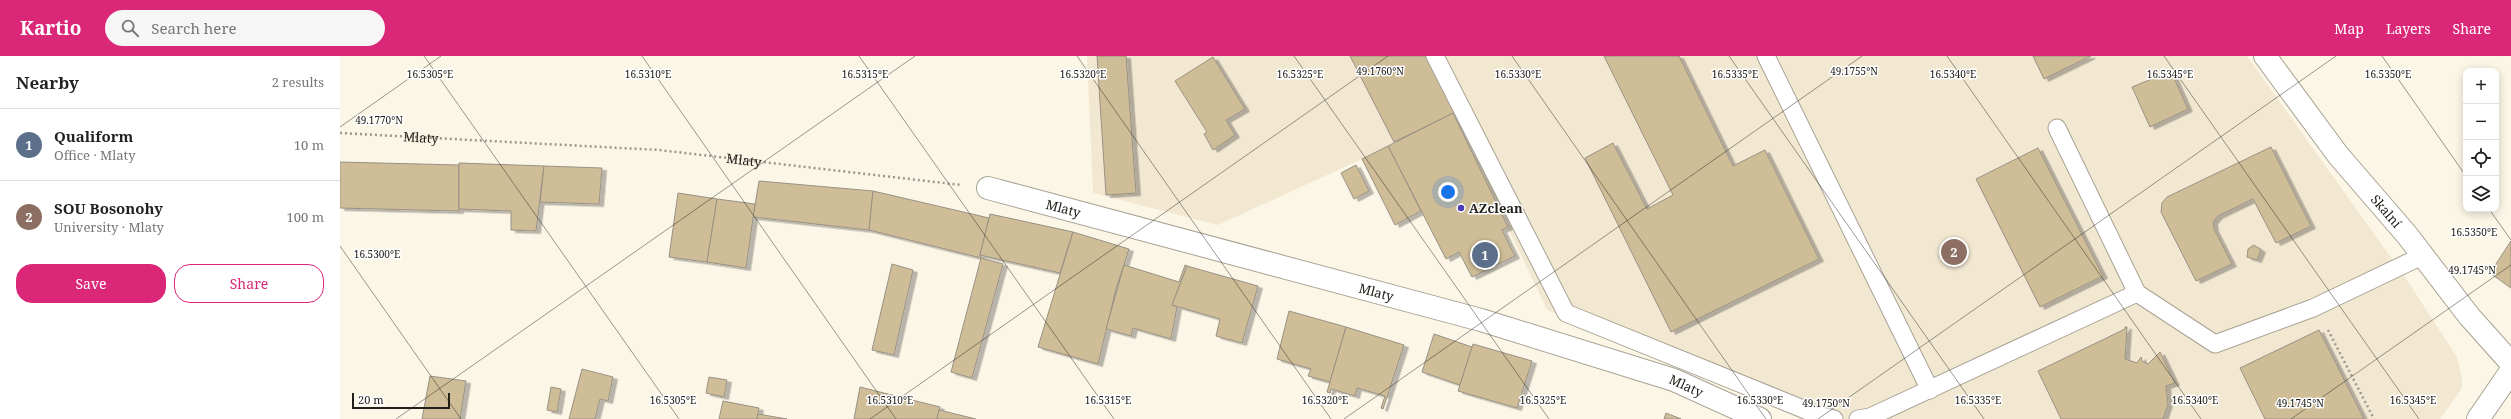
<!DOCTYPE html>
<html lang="en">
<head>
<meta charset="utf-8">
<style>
  :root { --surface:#fff; --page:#f6f6f6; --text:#222; --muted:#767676; --line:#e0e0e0; --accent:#db2777 }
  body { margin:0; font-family:"Noto Serif",serif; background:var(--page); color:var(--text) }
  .controls { position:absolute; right:12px; top:12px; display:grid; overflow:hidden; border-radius:8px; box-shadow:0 2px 10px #0003 }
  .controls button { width:36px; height:36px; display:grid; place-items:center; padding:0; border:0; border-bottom:1px solid var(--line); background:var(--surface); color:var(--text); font:20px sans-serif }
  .scale { position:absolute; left:12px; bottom:10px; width:98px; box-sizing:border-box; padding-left:4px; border:2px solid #22201b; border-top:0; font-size:11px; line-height:14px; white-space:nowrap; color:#22201b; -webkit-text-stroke:3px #fff; paint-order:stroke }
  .you { position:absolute; left:1108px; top:136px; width:14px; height:14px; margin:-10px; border:3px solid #fff; border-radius:50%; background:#1a73e8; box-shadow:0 0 0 6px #1a73e833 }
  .badge { display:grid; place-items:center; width:26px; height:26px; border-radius:50%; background:var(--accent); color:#fff; font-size:13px; font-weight:700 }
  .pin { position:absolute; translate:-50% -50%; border:2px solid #fff; box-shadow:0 1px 4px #0006 }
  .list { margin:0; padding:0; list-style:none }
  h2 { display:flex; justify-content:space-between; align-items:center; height:52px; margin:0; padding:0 16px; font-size:17px }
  h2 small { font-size:13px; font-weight:400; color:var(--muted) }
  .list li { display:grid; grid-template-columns:26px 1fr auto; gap:12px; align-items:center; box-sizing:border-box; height:72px; padding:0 16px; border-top:1px solid var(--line) }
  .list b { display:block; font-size:15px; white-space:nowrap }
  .list p { margin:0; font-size:13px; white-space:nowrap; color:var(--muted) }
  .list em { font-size:13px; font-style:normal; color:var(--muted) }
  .actions { display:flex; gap:8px; padding:12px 16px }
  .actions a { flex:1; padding:9px 0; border:1px solid var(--accent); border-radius:16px; text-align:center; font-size:14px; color:var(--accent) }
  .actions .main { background:var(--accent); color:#fff }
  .icon { flex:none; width:22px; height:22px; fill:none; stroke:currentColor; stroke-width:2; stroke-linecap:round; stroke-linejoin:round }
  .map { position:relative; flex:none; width:2171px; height:363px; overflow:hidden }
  header { display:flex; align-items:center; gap:24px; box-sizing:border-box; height:56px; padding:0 20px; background:var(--accent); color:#fff }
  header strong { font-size:19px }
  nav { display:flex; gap:22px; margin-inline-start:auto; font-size:14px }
  .search { width:280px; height:36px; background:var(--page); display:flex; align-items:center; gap:10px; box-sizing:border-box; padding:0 14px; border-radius:22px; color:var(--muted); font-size:15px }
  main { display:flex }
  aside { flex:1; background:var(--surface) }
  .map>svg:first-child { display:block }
  .built { fill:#f2e8d2 }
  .building { fill:#cfbd97; stroke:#989184; filter:url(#shadow) }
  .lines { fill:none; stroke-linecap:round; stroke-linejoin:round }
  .service-casing { stroke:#a8a294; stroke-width:19 }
  .minor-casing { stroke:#a8a294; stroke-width:24 }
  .secondary-casing { stroke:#a8a294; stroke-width:24 }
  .path { stroke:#9b968c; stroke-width:2.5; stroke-dasharray:2 3; stroke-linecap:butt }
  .service { stroke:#fff; stroke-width:17 }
  .minor { stroke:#fff; stroke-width:22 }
  .secondary { stroke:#fff; stroke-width:22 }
  .ticks { fill:none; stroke:#22201b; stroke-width:1; stroke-opacity:0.45 }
  .poi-dot { fill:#4c3db4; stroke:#fff; stroke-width:1.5 }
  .labels { text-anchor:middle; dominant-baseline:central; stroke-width:3; stroke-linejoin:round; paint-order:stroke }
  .street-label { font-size:13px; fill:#22201b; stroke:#fff }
  .poi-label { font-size:13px; font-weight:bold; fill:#22201b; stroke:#fff; text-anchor:start }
  .ticks-label { font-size:10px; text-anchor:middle; fill:#22201b; stroke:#fff; stroke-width:3; stroke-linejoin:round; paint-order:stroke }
</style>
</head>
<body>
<header>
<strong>Kartio</strong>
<div class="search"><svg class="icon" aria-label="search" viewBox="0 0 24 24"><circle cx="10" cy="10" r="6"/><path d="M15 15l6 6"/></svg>Search here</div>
<nav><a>Map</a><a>Layers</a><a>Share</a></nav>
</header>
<main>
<aside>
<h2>Nearby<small>2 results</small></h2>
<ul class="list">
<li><span class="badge" style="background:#5c6f8a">1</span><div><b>Qualiform</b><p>Office · Mlaty</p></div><em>10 m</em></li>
<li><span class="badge" style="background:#8d6e63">2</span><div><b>SOU Bosonohy</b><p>University · Mlaty</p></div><em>100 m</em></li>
</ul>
<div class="actions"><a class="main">Save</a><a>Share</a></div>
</aside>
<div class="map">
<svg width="2171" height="363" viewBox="0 0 2171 363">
  <defs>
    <filter id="shadow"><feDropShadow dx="4.5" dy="2.5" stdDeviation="0" flood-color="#0004"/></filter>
  </defs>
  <rect width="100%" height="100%" fill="#fcf6e7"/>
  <polygon class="built" points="747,0 1907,0 2065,221 2117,301 2122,321 2122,332 2100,363 1461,363 1207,254 1113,57 1022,103 878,169 753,137"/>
  <g class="building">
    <polygon points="757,0 786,0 796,137 766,139"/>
    <polygon points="1010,0 1092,0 1120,54 1054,86"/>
    <polygon points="1264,0 1339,0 1393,110 1425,94 1479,203 1331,276 1245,102 1273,87 1307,153 1333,139"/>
    <polygon points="1693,0 1751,0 1704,23"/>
    <polygon points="873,1 905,53 886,64 895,79 873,94 864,78 867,76 835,25"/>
    <polygon points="1831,15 1848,53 1810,71 1792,31"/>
    <polygon points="1113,57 1168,171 1162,174 1175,200 1132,221 1119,196 1106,203 1048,90"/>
    <polygon points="1048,90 1081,155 1055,169 1022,103"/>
    <polygon points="1931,91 1971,170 1936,187 1913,143 1878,160 1873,166 1874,173 1892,208 1856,225 1821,156 1822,147 1827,141"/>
    <polygon points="1698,92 1763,220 1700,251 1636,123"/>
    <polygon points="0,106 119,109 119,155 0,152"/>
    <polygon points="119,107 204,110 196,175 171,174 171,155 119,153"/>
    <polygon points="1016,109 1029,135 1014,143 1001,117"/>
    <polygon points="204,110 262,112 259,148 200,146"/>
    <polygon points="419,125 533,135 529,174 413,161"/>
    <polygon points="533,135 649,162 640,199 641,202 529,174"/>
    <polygon points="338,137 377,143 367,206 329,201"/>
    <polygon points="377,143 415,148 406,212 367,206"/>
    <polygon points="650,158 733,176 720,217 640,199"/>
    <polygon points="733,176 789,193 776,233 758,308 698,291"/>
    <polygon points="2171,185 2171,232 2150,217"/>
    <polygon points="1914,189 1921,194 1917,204 1907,201 1908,193"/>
    <polygon points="641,202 663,208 632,322 611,316"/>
    <polygon points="552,208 573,214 554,299 532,294"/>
    <polygon points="784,209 839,226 845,209 847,210 832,249 837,251 831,283 793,272 791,280 766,273"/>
    <polygon points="847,210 918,230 902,287 876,280 880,263 832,249"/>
    <polygon points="949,255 1006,271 990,326 968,320 971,313 937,303"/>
    <polygon points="1006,271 1064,289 1043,353 1041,352 1045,340 1017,332 1015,340 991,333 990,337 987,336"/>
    <polygon points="1785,271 1787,271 1785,303 1797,307 1801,301 1802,305 1808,308 1820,296 1835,327 1826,330 1828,348 1823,363 1721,363 1698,315 1785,273"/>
    <polygon points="1979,274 2024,363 1925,363 1900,312"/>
    <polygon points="1094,278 1132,291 1120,329 1082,316"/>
    <polygon points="1133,288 1192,305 1177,352 1118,335"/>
    <polygon points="242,313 273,321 268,345 260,343 255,363 229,363"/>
    <polygon points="90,320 126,325 120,363 82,363"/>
    <polygon points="369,321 387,324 384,341 366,337"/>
    <polygon points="211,331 221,333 217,356 207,354"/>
    <polygon points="520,331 600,351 597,363 514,363"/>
    <polygon points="383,345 419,352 417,363 379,363"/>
    <polygon points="599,354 636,363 597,363"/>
    <polygon points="1326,357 1341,363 1324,363"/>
    <polygon points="418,358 447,363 417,363"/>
  </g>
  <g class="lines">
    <g class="service-casing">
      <g id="service">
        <polyline points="1095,0 1226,257 1478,359 1494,363"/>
        <polyline points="1426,0 1590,334"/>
        <polyline points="1717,72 1797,237 1875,288 1973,252 2082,200"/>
        <polyline points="1518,363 1530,361 1797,237"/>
      </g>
    </g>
    <g class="minor-casing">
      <g id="minor">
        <path id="s2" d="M1925,0L1998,99L2067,179L2129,260L2171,307"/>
        <path id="s3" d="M648,132L1141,264L1334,324L1420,363"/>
      </g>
    </g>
    <g class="secondary-casing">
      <polyline id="secondary" points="2138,363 2171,315"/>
    </g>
    <g class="path">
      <path id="s1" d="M0,77L319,94L621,129"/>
      <polyline points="1988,274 2034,363"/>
    </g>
    <use href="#service" class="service"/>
    <use href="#minor" class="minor"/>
    <use href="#secondary" class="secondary"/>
  </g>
  <path class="ticks" d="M84,0L339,363M302,0L556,363M519,0L774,363M737,0L991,363M954,0L1209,363M1172,0L1426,363M1389,0L1644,363M1607,0L1861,363M1824,0L2079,363M2042,0L2126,120M0,71L101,0M2149,153L2171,184M0,190L121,363M56,363L575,0M530,363L1048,0M1004,363L1522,0M1478,363L1996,0M1951,363L2171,209"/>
  <circle class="poi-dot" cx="1121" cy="152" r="4"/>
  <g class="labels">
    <g class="street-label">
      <text stroke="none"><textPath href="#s1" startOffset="81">Mlaty</textPath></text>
      <text stroke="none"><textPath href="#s1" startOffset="405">Mlaty</textPath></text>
      <text stroke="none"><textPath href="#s3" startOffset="78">Mlaty</textPath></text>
      <text stroke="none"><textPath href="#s2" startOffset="197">Skalní</textPath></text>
      <text stroke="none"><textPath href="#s3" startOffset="402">Mlaty</textPath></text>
      <text stroke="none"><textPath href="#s3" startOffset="726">Mlaty</textPath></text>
    </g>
    <g class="poi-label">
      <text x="1129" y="152">AZclean</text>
    </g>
  </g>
  <g class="ticks-label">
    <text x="1040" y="19">49.1760°N</text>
    <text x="1514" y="19">49.1755°N</text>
    <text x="960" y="22">16.5325°E</text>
    <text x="1613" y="22">16.5340°E</text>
    <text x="90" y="22">16.5305°E</text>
    <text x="308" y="22">16.5310°E</text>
    <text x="525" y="22">16.5315°E</text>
    <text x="743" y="22">16.5320°E</text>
    <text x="1178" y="22">16.5330°E</text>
    <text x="1395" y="22">16.5335°E</text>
    <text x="1830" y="22">16.5345°E</text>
    <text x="2048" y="22">16.5350°E</text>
    <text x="39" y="68">49.1770°N</text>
    <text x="2134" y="180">16.5350°E</text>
    <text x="37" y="202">16.5300°E</text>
    <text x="2132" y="218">49.1745°N</text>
    <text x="333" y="348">16.5305°E</text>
    <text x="550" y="348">16.5310°E</text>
    <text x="768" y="348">16.5315°E</text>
    <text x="985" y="348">16.5320°E</text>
    <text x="1203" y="348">16.5325°E</text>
    <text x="1420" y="348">16.5330°E</text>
    <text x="1638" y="348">16.5335°E</text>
    <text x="1855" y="348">16.5340°E</text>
    <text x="2073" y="348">16.5345°E</text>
    <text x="1486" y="351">49.1750°N</text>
    <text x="1960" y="351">49.1745°N</text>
  </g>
</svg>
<div class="controls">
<button>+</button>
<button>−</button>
<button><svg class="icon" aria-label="locate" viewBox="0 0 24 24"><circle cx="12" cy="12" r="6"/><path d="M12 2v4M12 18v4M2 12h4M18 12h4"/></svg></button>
<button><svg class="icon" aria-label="layers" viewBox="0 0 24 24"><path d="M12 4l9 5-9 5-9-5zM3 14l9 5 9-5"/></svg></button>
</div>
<div class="scale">20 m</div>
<div class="you"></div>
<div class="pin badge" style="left:1145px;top:199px;background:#5c6f8a">1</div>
<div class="pin badge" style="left:1614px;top:196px;background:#8d6e63">2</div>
</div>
</main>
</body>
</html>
